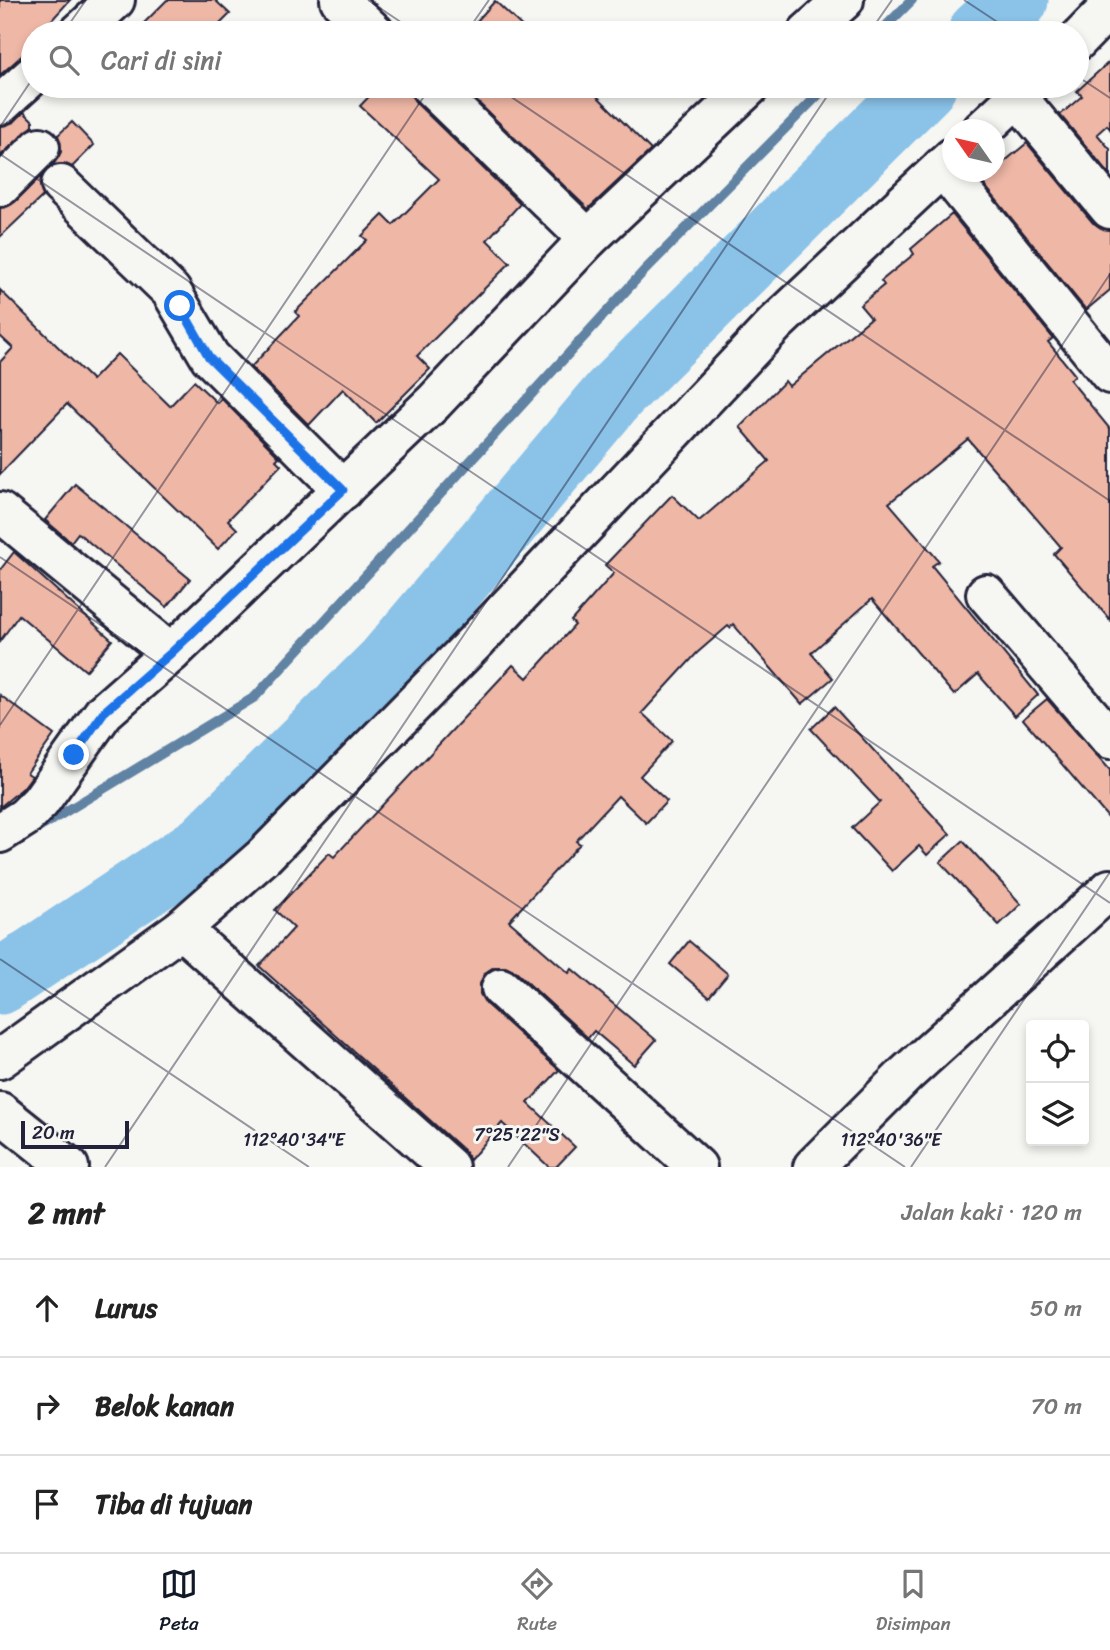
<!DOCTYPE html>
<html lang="id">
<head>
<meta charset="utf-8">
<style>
  :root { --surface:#fff; --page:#f6f6f6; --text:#222; --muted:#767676; --line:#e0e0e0; --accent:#111827 }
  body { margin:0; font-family:Sriracha,sans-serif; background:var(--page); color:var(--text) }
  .controls { position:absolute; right:21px; bottom:21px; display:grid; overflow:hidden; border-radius:7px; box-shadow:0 4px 10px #0003 }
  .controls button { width:63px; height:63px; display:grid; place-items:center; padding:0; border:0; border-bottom:2px solid var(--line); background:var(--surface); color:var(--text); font:35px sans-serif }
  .compass { position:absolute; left:942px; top:119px; width:63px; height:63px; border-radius:50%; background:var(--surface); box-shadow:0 4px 10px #0003; rotate:304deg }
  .scale { position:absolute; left:21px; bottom:18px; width:108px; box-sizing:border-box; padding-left:7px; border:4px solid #22223b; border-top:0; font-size:19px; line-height:24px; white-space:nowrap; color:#22223b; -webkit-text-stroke:5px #f6f6f2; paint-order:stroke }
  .stop { position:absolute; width:21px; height:21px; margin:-16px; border:5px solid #1a73e8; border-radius:50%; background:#fff }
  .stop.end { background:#1a73e8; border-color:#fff; box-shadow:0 2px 7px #0008 }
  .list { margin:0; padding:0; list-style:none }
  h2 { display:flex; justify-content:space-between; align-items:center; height:91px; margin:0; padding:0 28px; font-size:30px }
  h2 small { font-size:23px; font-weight:400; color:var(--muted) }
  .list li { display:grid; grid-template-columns:46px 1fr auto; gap:21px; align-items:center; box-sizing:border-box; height:98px; padding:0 28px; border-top:2px solid var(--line) }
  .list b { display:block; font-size:26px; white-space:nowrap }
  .list em { font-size:23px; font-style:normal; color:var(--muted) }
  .icon { flex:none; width:38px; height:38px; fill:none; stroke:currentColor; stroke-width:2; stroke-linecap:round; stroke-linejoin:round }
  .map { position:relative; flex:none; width:1110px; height:1167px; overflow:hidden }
  .search { position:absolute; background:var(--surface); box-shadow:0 4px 10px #0003; left:21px; right:21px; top:21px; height:77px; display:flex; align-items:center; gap:18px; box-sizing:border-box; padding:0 24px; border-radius:38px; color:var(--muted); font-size:26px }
  .sheet { height:385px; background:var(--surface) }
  nav { display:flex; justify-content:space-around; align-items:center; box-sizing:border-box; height:98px; border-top:2px solid var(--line); background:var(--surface); font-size:19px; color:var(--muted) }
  nav a { display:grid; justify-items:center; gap:4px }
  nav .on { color:var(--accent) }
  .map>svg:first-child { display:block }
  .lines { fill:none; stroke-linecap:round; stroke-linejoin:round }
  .stream { stroke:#6082a3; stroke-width:10 }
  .river { stroke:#8ac2e8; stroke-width:65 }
  .building { fill:#efb7a6; stroke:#22223b; stroke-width:2 }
  .minor-casing { stroke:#22223b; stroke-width:44 }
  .secondary-casing { stroke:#22223b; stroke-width:44 }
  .minor { stroke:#f6f6f2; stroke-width:38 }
  .secondary { stroke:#f6f6f2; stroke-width:38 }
  .route { stroke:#1a73e8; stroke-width:9 }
  .ticks { fill:none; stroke:#22223b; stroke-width:2; stroke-opacity:0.45 }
  .ticks-label { font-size:18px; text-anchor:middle; fill:#22223b; stroke:#f6f6f2; stroke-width:6; stroke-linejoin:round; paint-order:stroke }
</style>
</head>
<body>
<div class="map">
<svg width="1110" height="1167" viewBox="0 0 1110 1167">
  <rect width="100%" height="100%" fill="#f6f6f2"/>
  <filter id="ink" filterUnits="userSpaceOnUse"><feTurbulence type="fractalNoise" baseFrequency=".0143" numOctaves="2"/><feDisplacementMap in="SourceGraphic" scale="14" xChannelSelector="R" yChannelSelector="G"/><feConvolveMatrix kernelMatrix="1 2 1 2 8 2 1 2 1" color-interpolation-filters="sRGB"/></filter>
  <g filter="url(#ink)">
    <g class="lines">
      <g class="stream">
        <polyline points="879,33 912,0"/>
        <polyline points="32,832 255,697 643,272 827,86"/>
      </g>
      <g class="river">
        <polyline points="980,33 1016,0"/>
        <polyline points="0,982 204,846 388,663 614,394 924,86"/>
      </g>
    </g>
    <g class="building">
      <polygon points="0,0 70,0 40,33 33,33 33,46 0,75"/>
      <polygon points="167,0 215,0 230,14 211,33 134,33"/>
      <polygon points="495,1 529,33 466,33"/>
      <polygon points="1110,61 1110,129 1107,125 1097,134 1110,149 1110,175 1060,115 1082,96 1077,91"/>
      <polygon points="379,86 409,86 415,102 520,204 487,240 510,263 417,356 430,369 376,423 343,389 309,425 251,367 299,316 295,312 367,240 362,236 383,215 393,225 439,179 360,106"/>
      <polygon points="461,86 587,86 651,150 588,209"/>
      <polygon points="24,112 33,121 33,126 0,156 0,126 14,122"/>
      <polygon points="72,122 94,145 72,167 66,164 53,165 61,152 58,135"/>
      <polygon points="1027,143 1093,223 1110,230 1110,290 1086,310 981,181"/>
      <polygon points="41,176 43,196 0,237 0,208 15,202"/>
      <polygon points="952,214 1053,338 1048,342 1075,375 1070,380 1110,429 1110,620 1054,554 1061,547 968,439 889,503 939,561 932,566 1038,695 1015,716 978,674 954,695 872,599 811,653 833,678 802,704 733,624 730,628 728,626 697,653 642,713 672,741 640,776 667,801 646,823 618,796 576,841 580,844 509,921 569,973 572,969 656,1040 634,1065 594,1031 588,1038 515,971 505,967 494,967 485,973 480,984 480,994 486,1004 559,1070 528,1103 575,1147 556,1167 549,1167 502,1123 470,1160 464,1151 259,966 294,928 275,910 329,853 334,857 513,665 527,678 575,625 571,621 614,573 605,565 672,495 699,521 769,461 740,427 785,381 789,386 871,318 860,305 884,285 881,281 914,254 911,249"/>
      <polygon points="0,290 92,380 117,354 170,406 194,381 217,403 221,398 279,457 276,460 281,465 228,520 237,529 218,549 67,404 0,474 0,362 13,348 0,336"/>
      <polygon points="75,484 190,579 167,607 78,533 71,542 45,520"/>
      <polygon points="14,552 112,640 86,671 19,615 0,641 0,570"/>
      <polygon points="0,695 54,735 27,773 32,776 23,788 0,807"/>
      <polygon points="1047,699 1110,770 1110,820 1023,719"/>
      <polygon points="834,707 950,834 927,855 919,846 892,871 852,828 880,802 811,729"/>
      <polygon points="963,841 1021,904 999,925 940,862"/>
      <polygon points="689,941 728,974 709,997 670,964"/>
    </g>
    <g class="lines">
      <g class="minor-casing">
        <g id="minor">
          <polyline points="340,0 375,33"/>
          <polyline points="79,33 115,0"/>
          <polyline points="807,33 844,0"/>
          <polyline points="430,86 588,239"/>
          <polyline points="1017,97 1110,209"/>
          <polyline points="0,105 33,75"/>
          <polyline points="942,167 1110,374"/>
          <polyline points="61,185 171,291 210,357 343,490"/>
          <polyline points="0,187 40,147"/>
          <polyline points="0,512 171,653"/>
          <polyline points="986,594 1110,739"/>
          <polyline points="0,833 25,817 40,802 104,712 171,653 434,402 588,239 750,86"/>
          <polyline points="181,929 449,1167"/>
          <polyline points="501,988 697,1167"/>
          <polyline points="0,1112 69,1167"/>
          <polyline points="813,1167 906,1074 1110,889"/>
        </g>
      </g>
      <g class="secondary-casing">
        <g id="secondary">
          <polyline points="1077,41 1110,7"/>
          <polyline points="982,130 1029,86"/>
          <polyline points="0,1059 181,929 263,857 478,639 775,324 953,157"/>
        </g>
      </g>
      <use href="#minor" class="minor"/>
      <use href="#secondary" class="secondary"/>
    </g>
  </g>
  <g class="lines" filter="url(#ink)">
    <polyline class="route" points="74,755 104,712 171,653 343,490 209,357 180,306"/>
  </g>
  <path class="ticks" d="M368,0L417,33M964,0L1014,33M63,33L86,0M466,33L489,0M869,33L892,0M1077,76L1110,98M495,86L1110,501M0,127L33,78M0,154L1110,903M0,557L905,1167M0,725L431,86M0,959L309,1167M105,1167L834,86M508,1167L1110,274M911,1167L1110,872"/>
  <g class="ticks-label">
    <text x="517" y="1141">7°25'22"S</text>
    <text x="294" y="1146">112°40'34"E</text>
    <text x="891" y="1146">112°40'36"E</text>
  </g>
</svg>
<div class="controls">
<button><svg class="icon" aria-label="locate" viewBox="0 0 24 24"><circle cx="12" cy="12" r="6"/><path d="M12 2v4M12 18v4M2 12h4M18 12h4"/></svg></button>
<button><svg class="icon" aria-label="layers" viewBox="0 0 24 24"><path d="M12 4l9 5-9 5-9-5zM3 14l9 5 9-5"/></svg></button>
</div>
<svg class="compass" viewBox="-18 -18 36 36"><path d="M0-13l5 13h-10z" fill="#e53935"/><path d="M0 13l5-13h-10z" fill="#767676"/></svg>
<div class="scale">20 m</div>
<div class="stop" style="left:180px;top:306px"></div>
<div class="stop end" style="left:74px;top:755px"></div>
<div class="search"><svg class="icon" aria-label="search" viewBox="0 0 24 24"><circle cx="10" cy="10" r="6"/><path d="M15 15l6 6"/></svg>Cari di sini</div>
</div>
<section class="sheet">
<h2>2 mnt<small>Jalan kaki · 120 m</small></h2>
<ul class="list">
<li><svg class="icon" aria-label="ahead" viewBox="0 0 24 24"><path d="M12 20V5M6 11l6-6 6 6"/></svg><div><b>Lurus</b></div><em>50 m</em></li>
<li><svg class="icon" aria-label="right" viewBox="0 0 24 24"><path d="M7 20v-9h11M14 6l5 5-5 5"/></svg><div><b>Belok kanan</b></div><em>70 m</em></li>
<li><svg class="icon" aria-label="arrive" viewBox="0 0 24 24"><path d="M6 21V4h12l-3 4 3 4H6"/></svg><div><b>Tiba di tujuan</b></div></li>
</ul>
</section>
<nav>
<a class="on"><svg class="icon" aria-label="map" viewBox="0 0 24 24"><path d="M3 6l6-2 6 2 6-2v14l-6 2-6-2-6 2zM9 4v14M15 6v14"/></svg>Peta</a>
<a><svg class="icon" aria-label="directions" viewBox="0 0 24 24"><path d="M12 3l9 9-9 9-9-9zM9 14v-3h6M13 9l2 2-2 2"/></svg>Rute</a>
<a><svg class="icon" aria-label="saved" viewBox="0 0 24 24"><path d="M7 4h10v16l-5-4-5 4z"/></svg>Disimpan</a>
</nav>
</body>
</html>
